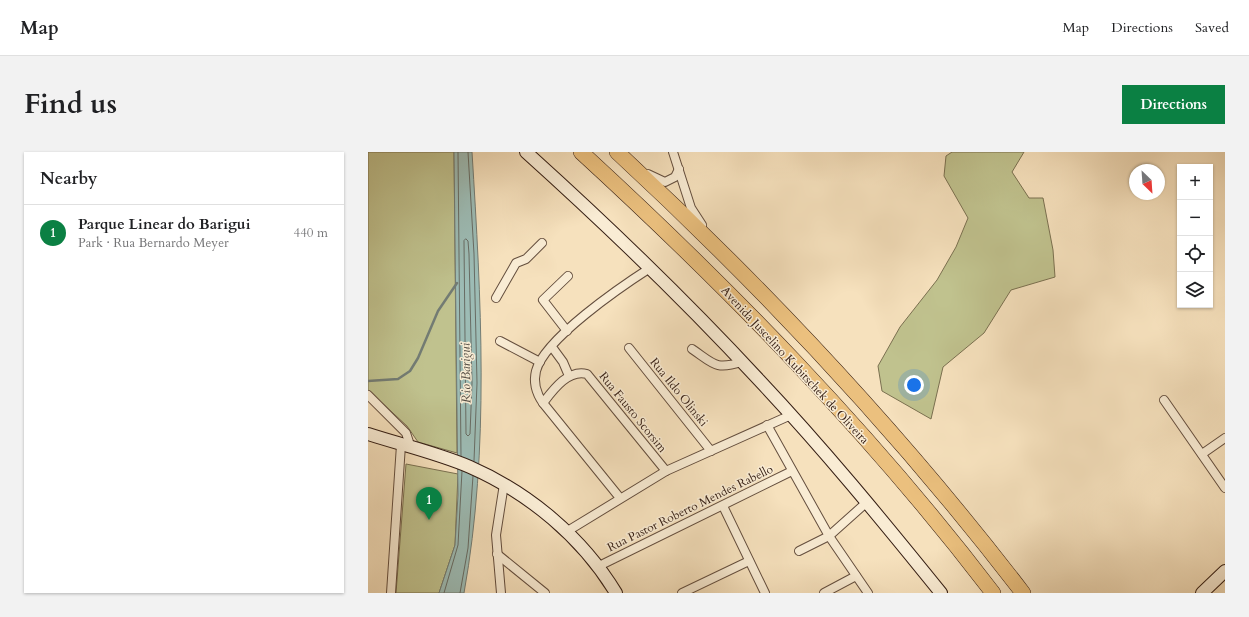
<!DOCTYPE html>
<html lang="en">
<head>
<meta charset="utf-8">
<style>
  :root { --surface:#fff; --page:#f2f2f2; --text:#202124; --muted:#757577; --line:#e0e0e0; --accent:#0b8043 }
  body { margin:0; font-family:Cardo,serif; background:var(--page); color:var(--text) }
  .controls { position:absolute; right:12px; top:12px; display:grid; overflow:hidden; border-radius:0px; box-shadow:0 1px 3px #0004 }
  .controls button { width:36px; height:36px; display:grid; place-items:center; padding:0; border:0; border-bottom:1px solid var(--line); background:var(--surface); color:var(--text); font:20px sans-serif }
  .compass { position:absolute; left:761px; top:12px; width:36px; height:36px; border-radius:50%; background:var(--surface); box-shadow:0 1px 3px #0004; rotate:155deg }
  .you { position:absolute; left:546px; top:233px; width:14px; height:14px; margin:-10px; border:3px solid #fff; border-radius:50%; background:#1a73e8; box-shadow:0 0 0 6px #1a73e833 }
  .badge { display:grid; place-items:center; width:26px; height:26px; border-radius:50%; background:var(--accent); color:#fff; font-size:13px; font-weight:700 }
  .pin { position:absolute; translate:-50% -33px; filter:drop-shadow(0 1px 2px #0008) }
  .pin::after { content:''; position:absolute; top:21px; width:14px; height:12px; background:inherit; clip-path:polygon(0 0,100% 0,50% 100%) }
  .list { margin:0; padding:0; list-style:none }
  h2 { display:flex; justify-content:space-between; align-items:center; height:52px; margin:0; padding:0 16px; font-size:17px }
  h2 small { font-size:13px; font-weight:400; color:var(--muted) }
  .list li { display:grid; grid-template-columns:26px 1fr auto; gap:12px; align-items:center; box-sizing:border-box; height:56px; padding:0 16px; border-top:1px solid var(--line) }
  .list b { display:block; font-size:15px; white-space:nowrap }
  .list p { margin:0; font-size:13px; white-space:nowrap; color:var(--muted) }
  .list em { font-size:13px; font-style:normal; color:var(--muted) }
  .icon { flex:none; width:22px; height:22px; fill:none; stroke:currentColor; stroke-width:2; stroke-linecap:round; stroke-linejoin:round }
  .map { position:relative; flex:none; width:857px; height:441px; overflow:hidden; border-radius:0px }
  header { display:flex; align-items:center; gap:24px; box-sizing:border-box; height:56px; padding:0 20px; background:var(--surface); border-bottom:1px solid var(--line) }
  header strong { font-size:19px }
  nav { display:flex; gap:22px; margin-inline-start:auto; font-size:14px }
  .intro { display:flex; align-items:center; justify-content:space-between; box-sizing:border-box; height:96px; padding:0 24px }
  h1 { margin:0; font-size:28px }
  .button { padding:10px 18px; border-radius:0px; background:var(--accent); color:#fff; font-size:14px; font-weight:700 }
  main { display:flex; gap:24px; padding:0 24px }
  aside { flex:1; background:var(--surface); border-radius:0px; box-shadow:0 1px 3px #0004 }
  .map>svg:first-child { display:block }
  .green { fill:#c0c28e; stroke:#7a7050 }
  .water { fill:#9dbcb5; stroke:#737c74 }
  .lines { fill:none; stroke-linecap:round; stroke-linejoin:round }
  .shore { stroke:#686c64; stroke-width:1 }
  .stream { stroke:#737c74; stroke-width:2.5 }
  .street-casing { stroke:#644e3e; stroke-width:10 }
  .secondary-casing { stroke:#341d13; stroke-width:14 }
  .highway-casing { stroke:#341d13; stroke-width:16 }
  .street { stroke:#f9ecd4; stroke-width:8 }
  .secondary { stroke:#f9ecd4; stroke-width:12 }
  .highway { stroke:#ebc07e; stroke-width:15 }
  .labels { text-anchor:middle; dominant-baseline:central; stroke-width:3; stroke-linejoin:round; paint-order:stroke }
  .street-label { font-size:12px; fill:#341d13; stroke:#f9ecd4 }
  .water-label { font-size:13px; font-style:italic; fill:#544d44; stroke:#f9ecd4 }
</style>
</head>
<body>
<header>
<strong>Map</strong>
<nav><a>Map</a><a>Directions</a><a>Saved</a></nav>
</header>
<div class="intro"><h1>Find us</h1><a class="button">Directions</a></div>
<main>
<aside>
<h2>Nearby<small></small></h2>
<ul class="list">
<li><span class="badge">1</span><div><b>Parque Linear do Barigui</b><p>Park · Rua Bernardo Meyer</p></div><em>440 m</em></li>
</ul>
</aside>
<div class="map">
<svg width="857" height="441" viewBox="0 0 857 441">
  <rect width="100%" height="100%" fill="#f6e1bd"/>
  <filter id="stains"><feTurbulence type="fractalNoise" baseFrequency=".005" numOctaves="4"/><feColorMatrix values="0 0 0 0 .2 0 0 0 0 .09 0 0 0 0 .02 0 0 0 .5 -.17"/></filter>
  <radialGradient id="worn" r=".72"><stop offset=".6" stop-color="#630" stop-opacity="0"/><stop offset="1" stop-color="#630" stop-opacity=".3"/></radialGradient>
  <g class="green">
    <polygon points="0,0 86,0 89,301 50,290 39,274 0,238"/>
    <polygon points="584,0 656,0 644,20 661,46 675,46 685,98 687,125 643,138 616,181 575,215 563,267 514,239 510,214 532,175 569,128 588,95 600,66 576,24 578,4"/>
    <polygon points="38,312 90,322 87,393 71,441 28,441"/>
  </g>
  <path class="water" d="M86,0H104C113,146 122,296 96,441H71L87,393L90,343Z"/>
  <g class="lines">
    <g class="shore">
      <polyline points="90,0 93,304"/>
      <polyline points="100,0 106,102 109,231 106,309"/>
      <polygon points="98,87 100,89 101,102 104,231 102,282 100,284 98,282 96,89"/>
      <polyline points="76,441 90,393 94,319"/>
      <polyline points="92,441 100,396 105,324"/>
    </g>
    <polyline class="stream" points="0,229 30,227 42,219 50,206 70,159 89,131"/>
    <g class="street-casing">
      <g id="street">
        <polyline points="305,0 323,56 334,73"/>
        <polyline points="280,22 297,30 307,25 311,17"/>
        <polyline points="128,146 148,111 158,107 174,91"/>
        <polyline points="199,179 175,148 200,124"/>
        <polyline points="132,189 172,210"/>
        <polyline points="184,195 195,210 201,224"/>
        <polyline points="261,196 343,299"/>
        <path d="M324,197C346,212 347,218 374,210"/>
        <polyline points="0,243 38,281 43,296"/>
        <polyline points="796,248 857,336"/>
        <path d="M175,251C185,238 200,217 219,222L298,319"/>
        <polyline points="399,273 461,384 500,441"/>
        <polyline points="834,302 857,286"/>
        <path d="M252,346L175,251C168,241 165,231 168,219C176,187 254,134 282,116"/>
        <polyline points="355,354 397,441"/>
        <polyline points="198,380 298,319 423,263"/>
        <polyline points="431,399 461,384 499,350"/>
        <polyline points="129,402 177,441"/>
        <polyline points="231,414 424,319"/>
        <polyline points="23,441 33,293"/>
        <polyline points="133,441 128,383 136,332"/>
        <polyline points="314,441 381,409"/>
        <polyline points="456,441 488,424"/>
      </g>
    </g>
    <g class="secondary-casing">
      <g id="secondary">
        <path d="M158,0C239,73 317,148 391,228C455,296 514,368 573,441"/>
        <path d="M0,282C34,293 69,301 102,315C161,341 214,385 248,441"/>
        <polyline points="834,441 857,419"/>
      </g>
    </g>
    <g class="highway-casing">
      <g id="highway">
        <path d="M213,0C361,136 503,281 625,441"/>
        <path d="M249,0C396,136 533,282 655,441"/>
      </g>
    </g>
    <use href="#street" class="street"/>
    <use href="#secondary" class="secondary"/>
    <use href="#highway" class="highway"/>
  </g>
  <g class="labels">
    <g class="street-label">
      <text transform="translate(427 213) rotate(47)">Avenida Juscelino Kubitschek de Oliveira</text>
      <text transform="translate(311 240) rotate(51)">Rua Ildo Olinski</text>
      <text transform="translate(265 260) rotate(51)">Rua Fausto Scorsim</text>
      <text transform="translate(322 356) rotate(-26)">Rua Pastor Roberto Mendes Rabello</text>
    </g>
    <g class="water-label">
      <text transform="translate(98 221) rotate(-91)">Rio Barigui</text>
    </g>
  </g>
  <rect width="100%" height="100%" filter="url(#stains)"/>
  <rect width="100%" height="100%" fill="url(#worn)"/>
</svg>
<div class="controls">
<button>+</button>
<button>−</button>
<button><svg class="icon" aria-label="locate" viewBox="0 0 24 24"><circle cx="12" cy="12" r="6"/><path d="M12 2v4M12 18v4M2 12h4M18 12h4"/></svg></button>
<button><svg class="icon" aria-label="layers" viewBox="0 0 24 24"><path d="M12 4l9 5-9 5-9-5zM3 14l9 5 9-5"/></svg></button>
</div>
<svg class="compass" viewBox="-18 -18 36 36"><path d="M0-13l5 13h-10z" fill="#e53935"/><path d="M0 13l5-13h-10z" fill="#757577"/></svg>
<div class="you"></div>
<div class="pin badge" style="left:61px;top:368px">1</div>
</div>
</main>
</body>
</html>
